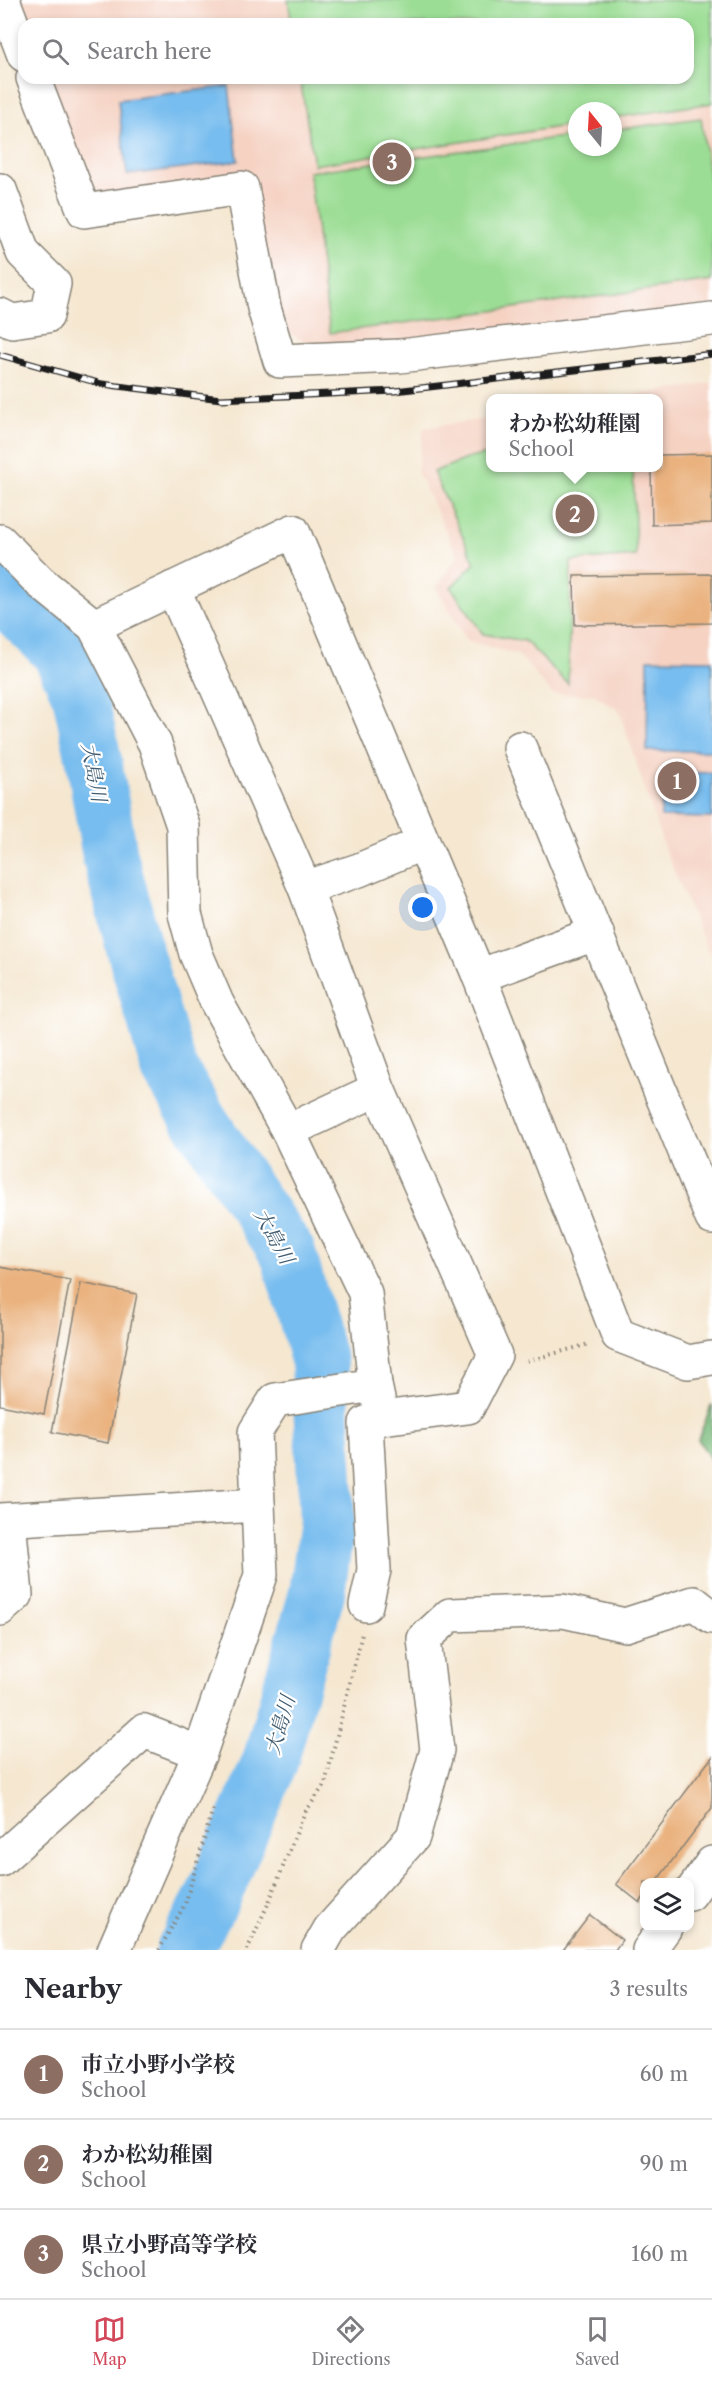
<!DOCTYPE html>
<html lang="en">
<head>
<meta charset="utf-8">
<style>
  :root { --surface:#fff; --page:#f2f2f3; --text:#2b2b33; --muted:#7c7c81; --line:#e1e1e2; --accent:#d1495b }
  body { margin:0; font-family:"Libre Caslon Text","Noto Serif JP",serif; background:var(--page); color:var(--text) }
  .controls { position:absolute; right:18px; bottom:18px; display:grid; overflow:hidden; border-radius:12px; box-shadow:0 3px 9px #0003 }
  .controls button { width:54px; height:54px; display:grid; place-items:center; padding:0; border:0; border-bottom:2px solid var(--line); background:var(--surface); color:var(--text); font:30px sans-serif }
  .compass { position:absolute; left:568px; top:102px; width:54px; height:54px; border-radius:50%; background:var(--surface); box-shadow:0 3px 9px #0003; rotate:342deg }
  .you { position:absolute; left:423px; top:908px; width:21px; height:21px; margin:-15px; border:4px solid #fff; border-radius:50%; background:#1a73e8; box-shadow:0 0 0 9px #1a73e833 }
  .badge { display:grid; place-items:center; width:39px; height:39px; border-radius:50%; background:var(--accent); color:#fff; font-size:20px; font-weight:700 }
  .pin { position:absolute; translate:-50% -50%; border:3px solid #fff; box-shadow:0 2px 6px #0006 }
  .popup { position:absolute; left:486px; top:394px; width:177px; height:78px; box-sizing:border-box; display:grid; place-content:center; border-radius:12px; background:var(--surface); filter:drop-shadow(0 2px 4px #0005); font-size:20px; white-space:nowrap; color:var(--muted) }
  .popup b { font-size:22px; color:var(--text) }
  .popup::after { content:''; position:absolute; left:50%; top:100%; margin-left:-12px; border:12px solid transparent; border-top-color:var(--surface) }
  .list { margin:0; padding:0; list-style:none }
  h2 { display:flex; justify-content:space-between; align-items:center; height:78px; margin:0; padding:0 24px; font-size:26px }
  h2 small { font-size:20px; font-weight:400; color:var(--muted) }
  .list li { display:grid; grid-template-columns:39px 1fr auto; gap:18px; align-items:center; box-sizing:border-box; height:90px; padding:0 24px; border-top:2px solid var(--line) }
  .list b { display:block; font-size:22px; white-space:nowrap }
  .list p { margin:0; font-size:20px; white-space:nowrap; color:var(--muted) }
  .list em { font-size:20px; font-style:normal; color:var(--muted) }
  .icon { flex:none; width:33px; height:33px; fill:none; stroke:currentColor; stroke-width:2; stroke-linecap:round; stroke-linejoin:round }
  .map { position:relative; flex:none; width:712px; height:1950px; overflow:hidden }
  .search { position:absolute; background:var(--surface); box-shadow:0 3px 9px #0003; left:18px; right:18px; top:18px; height:66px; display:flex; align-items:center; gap:15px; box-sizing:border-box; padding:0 21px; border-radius:18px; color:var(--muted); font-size:22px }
  .sheet { height:348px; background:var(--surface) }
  nav { display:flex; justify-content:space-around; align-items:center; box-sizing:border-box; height:84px; border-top:2px solid var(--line); background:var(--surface); font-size:16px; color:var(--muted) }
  nav a { display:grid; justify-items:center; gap:3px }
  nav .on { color:var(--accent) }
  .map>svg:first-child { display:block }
  .built { fill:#f5d2c2; fill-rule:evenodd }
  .green { fill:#9bdd94; stroke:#5c7c58; stroke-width:1.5 }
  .forest { fill:#7cbc7e; stroke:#4c6c4d; stroke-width:1.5 }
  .water { fill:#78bdef; stroke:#4a6c86; stroke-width:1.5 }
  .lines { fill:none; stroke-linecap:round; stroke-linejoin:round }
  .river { stroke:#78bdef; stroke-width:56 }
  .building { fill:#eab27f }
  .minor-casing { stroke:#888276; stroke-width:36 }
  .path { stroke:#888276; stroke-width:4; stroke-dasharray:1.5 4.5; stroke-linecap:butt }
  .minor { stroke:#fff; stroke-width:33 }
  .rail-casing { stroke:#1c1c1c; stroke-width:7 }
  .rail { stroke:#fff; stroke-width:4.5; stroke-dasharray:14; stroke-linecap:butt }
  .labels { text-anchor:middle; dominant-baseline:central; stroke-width:4.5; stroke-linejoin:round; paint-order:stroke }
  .water-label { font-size:20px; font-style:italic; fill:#415c70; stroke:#fff }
</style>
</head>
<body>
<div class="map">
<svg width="712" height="1950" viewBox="0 0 712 1950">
  <rect width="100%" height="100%" fill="#fff"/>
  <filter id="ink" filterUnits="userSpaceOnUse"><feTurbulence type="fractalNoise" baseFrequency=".0167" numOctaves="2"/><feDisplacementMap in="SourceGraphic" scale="12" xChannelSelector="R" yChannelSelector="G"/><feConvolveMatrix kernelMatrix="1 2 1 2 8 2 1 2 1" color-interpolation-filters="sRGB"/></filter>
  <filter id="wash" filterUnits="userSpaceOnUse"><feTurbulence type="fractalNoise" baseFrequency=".008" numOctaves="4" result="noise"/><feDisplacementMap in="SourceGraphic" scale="24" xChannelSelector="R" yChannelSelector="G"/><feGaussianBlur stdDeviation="1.35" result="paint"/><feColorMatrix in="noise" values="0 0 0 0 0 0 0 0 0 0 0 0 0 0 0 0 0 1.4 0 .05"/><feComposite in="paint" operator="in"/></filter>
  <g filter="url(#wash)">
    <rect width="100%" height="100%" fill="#f5e7d0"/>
    <g class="built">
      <path d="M11,0H712V309L320,350L292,335L270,295L247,177L87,202L40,78H688V24H24ZM577,111H613V147H577Z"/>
      <polygon points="712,383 712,960 665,850 619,711 595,695 552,694 519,655 467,641 436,588 458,556 417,472 424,428 491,418 491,468 659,468 659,398 616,398"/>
    </g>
    <g class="green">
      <polygon points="288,0 712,0 712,103 613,118 613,111 577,111 577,124 314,165 300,78 688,78 688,24 292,24"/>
      <polygon points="701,118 712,195 712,281 330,333 309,172 577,135 577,147 613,147 613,130"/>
      <polygon points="491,453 491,468 633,468 636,556 571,561 568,684 525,641 483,634 451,587 475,563 433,472 466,459"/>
    </g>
    <polygon class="forest" points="712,1404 712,1462 698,1439"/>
    <g class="water">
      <polygon points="229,86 238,161 127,175 118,100"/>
      <polygon points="648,659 712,660 712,751 647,751"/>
      <polygon points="662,772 712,773 712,818 661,817"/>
    </g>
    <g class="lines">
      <polyline class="river" points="0,593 59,651 80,695 94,761 110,856 137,959 169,1068 202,1124 288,1253 319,1362 327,1521 317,1593 270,1762 213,1897 184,1950"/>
    </g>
    <g id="blocks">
      <g class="building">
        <polygon points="712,454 712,523 652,525 651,468 659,468 659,455"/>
        <polygon points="712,574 712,623 575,625 574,576"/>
        <polygon points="0,1267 70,1280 44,1414 0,1405"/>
        <polygon points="81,1283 137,1294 108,1443 52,1432"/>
        <polygon points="712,1757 712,1808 656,1882 644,1882 644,1897 640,1903 616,1884"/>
        <polygon points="590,1915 622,1940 615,1950 563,1950"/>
      </g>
    </g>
  </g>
  <g filter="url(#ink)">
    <use href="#blocks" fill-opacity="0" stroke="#888276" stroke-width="1.5"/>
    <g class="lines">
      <g class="minor-casing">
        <g id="minor">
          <polyline points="3,0 24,55"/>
          <polyline points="33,78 84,211 242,188 264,308 280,361 400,356 712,319"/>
          <polyline points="0,190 23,253 54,284 47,316 12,321 0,315"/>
          <polyline points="0,541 40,582 94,626 155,744 183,826 185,914 196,954 217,1003 288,1131 365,1293 375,1385 382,1418"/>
          <polyline points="173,588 305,888 378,1089 495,1355 468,1407 382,1418 366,1423 374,1570 366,1605"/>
          <polyline points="94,626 293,531 479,976 618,1335 688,1362 712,1358"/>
          <polyline points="520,748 712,1218"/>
          <polyline points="305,888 359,870 423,843"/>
          <polyline points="479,976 597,933"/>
          <polyline points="288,1131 378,1089"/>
          <polyline points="0,1520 258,1505"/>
          <polyline points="0,1609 16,1595 9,1520"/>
          <polyline points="0,1860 144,1731 200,1753"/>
          <polyline points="690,1894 712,1863"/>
          <polyline points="114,1950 200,1753 261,1575 255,1432 275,1400 375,1385"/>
          <polyline points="318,1950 330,1929 413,1837 437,1750 424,1639 450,1615 563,1611 625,1625 694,1603 712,1617"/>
          <polyline points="649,1950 665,1928"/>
        </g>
      </g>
      <g class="path">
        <polyline points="527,1361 589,1344"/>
        <polyline points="159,1950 185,1904 213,1809"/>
        <polyline points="247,1950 269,1902 304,1814 325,1784 362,1634"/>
      </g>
      <use href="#minor" class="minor"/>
      <g class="rail-casing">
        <polyline id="rail" points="0,355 102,384 221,399 395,391 712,354"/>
      </g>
      <use href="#rail" class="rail"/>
    </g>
  </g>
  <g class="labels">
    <g class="water-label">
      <text transform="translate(94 772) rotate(79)">大島川</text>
      <text transform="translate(274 1236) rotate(61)">大島川</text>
      <text transform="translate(280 1725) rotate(-74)">大島川</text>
    </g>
  </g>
</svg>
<div class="controls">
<button><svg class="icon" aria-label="layers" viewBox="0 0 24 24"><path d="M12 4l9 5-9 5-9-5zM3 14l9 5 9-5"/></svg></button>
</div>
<svg class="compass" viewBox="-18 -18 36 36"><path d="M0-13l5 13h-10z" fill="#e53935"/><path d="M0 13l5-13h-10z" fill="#7c7c81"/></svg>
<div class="you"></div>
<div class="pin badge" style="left:677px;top:781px;background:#8d6e63">1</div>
<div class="pin badge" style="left:575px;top:514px;background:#8d6e63">2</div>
<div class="popup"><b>わか松幼稚園</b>School</div>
<div class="pin badge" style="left:392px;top:162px;background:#8d6e63">3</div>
<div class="search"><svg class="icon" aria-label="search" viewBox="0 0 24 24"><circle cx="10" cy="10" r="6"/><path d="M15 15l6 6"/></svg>Search here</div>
</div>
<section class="sheet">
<h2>Nearby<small>3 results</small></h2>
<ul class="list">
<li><span class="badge" style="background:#8d6e63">1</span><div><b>市立小野小学校</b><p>School</p></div><em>60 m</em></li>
<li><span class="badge" style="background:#8d6e63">2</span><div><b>わか松幼稚園</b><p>School</p></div><em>90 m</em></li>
<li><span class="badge" style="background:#8d6e63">3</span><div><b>県立小野高等学校</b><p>School</p></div><em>160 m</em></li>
</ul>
</section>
<nav>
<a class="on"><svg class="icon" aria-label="map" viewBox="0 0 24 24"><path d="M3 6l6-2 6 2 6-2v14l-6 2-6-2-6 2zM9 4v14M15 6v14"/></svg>Map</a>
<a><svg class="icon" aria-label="directions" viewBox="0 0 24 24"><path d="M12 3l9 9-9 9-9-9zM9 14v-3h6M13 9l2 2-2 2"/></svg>Directions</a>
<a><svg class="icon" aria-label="saved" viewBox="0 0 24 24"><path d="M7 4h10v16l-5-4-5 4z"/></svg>Saved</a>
</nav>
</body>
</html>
